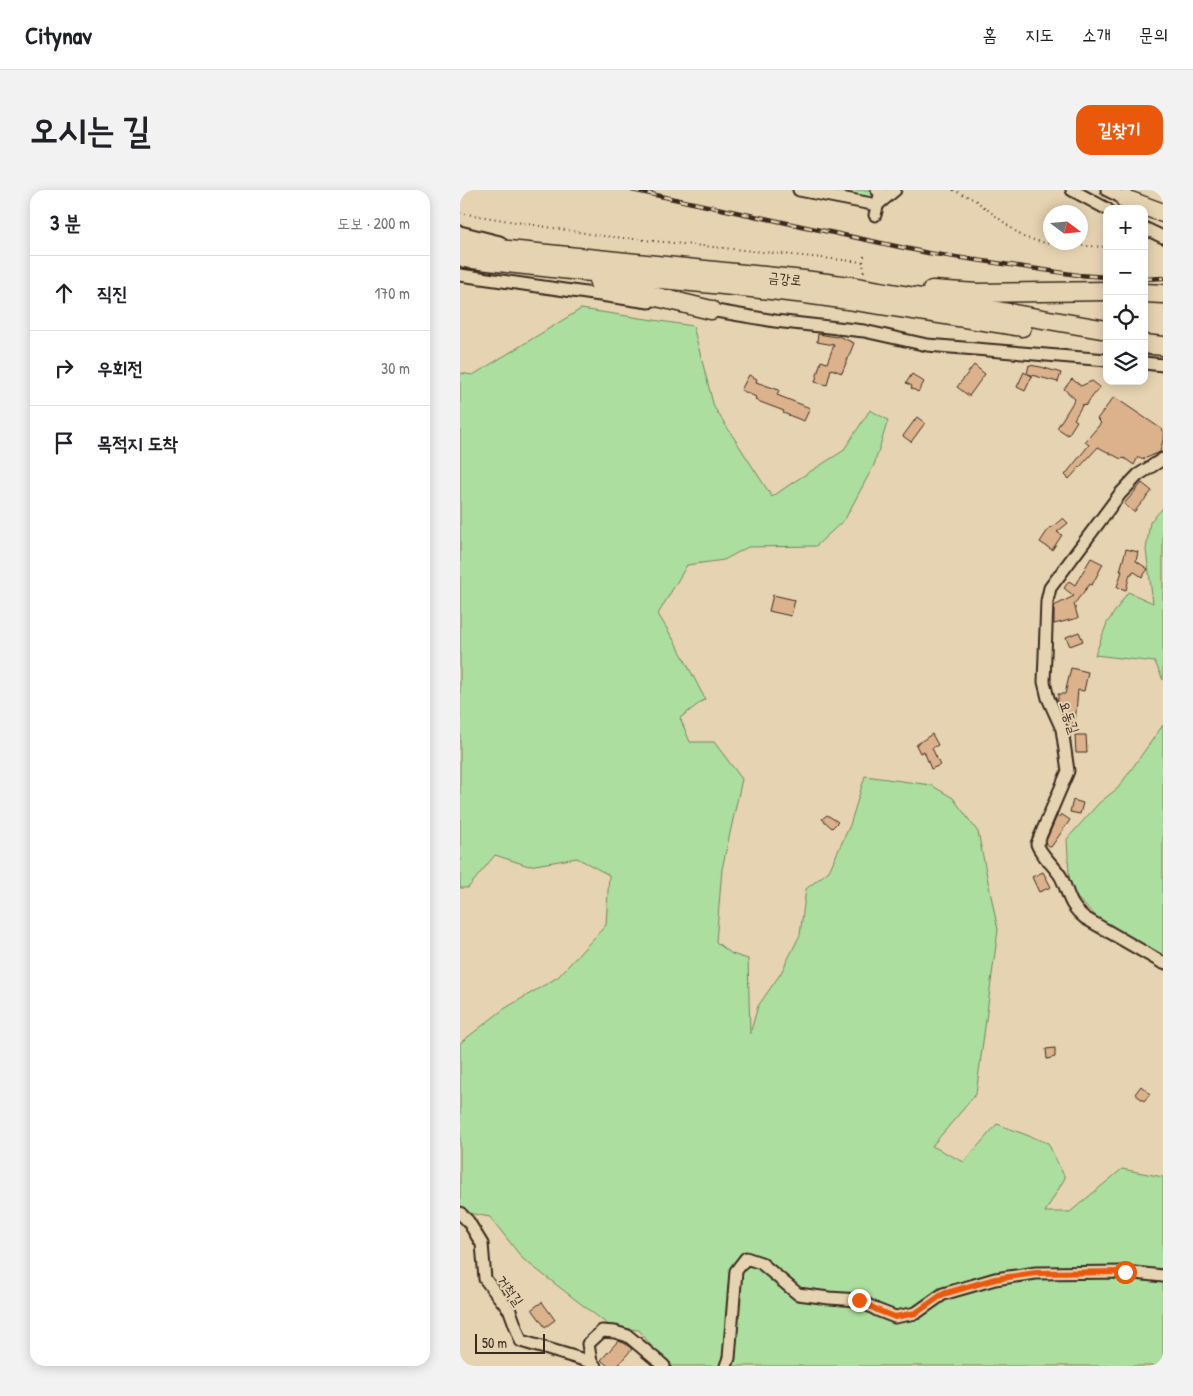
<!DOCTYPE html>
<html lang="ko">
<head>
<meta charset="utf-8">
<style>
  :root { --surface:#fff; --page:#f2f2f2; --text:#202124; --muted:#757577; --line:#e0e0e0; --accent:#ea580c }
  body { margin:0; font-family:"Patrick Hand","Poor Story",sans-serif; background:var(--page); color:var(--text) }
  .controls { position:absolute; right:15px; top:15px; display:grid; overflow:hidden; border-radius:10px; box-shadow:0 2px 12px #0003 }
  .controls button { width:45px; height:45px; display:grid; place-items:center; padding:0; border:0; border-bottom:1px solid var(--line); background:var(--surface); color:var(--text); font:25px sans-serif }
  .compass { position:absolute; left:583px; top:15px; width:45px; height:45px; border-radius:50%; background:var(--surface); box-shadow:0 2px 12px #0003; rotate:106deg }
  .scale { position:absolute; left:15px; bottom:12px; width:70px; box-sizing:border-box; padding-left:5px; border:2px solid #3b2a1e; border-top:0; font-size:14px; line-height:18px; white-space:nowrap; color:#3b2a1e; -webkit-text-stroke:4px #e6d3b1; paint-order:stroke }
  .stop { position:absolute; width:15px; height:15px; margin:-11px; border:4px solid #ea580c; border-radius:50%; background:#fff }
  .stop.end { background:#ea580c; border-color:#fff; box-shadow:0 1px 5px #0008 }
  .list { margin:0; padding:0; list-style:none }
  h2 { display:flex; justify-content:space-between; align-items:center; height:65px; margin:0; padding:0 20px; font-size:21px }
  h2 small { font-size:16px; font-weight:400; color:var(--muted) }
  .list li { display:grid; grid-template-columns:32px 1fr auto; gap:15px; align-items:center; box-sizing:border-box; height:75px; padding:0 20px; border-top:1px solid var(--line) }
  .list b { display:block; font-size:19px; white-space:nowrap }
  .list em { font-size:16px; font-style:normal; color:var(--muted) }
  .icon { flex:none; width:28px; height:28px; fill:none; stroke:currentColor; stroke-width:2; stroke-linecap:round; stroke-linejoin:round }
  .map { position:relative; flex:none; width:703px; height:1176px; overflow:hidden; border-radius:15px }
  header { display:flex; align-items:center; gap:30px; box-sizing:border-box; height:70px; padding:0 25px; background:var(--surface); border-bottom:1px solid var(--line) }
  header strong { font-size:24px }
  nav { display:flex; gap:28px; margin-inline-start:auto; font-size:18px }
  .intro { display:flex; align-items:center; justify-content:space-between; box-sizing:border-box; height:120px; padding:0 30px }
  h1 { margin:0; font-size:35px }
  .button { padding:12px 22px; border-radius:15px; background:var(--accent); color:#fff; font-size:18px; font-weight:700 }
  main { display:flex; gap:30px; padding:0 30px }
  aside { flex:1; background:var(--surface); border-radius:15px; box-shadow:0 2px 12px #0003 }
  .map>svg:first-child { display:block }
  .green { fill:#abde9f; stroke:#73845e }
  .building { fill:#dcb28d; stroke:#3b2a1e }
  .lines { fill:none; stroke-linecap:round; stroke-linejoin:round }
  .minor-casing { stroke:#3b2a1e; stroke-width:15 }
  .highway-casing { stroke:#3b2a1e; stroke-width:21 }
  .path { stroke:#3b2a1e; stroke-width:2; stroke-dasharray:1 4; stroke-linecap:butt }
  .minor { stroke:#e6d3b1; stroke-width:11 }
  .highway { stroke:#e6d3b1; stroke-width:18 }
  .rail-casing { stroke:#3b2a1e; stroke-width:4.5 }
  .rail { stroke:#e6d3b1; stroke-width:2.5; stroke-dasharray:8; stroke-linecap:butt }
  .route { stroke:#ea580c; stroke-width:6 }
  .labels { text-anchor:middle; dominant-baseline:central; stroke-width:4; stroke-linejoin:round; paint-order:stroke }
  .street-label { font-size:14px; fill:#3b2a1e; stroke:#e6d3b1 }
</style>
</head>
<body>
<header>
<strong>Citynav</strong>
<nav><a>홈</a><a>지도</a><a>소개</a><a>문의</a></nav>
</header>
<div class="intro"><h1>오시는 길</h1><a class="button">길찾기</a></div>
<main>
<aside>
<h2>3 분<small>도보 · 200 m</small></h2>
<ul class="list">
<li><svg class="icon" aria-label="ahead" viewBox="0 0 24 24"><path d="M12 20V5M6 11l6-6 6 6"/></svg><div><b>직진</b></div><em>170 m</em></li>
<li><svg class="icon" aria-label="right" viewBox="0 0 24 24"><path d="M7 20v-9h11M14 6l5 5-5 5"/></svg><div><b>우회전</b></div><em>30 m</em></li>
<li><svg class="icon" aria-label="arrive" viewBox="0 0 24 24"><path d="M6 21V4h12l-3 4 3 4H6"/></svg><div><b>목적지 도착</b></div></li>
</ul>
</aside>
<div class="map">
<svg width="703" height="1176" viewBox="0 0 703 1176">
  <rect width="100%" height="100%" fill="#e6d3b1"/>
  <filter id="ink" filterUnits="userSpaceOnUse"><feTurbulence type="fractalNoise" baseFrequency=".02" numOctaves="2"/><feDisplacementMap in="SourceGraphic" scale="10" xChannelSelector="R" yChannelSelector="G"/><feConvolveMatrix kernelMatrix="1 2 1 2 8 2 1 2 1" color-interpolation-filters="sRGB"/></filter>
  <g filter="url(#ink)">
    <g class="green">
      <polygon points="369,0 423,0 410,9"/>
      <polygon points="121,119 233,136 254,217 312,307 332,293 383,261 410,220 428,230 414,275 385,329 356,356 288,357 264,370 227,375 198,424 218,457 245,509 220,528 230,552 254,552 282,589 262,679 256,752 272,764 288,769 290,844 298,816 321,783 340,745 346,699 369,681 390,635 405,586 471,595 493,608 518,642 538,740 516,904 472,956 504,972 537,934 588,953 605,988 585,1022 610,1022 662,979 703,987 703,1176 191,1176 194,1160 179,1140 151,1137 63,1069 30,1027 8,1023 0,1015 0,853 44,819 98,787 146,735 149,685 117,668 69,676 35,665 8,698 0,698 0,183 13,185"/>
      <polygon points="703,318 703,490 695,472 635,465 647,433 668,402 693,413 686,360 690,332"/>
      <polygon points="703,535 703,771 646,736 610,701 607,649 639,613 658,598"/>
    </g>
    <g class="building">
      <polygon points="358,144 377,147 378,146 394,153 382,183 371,179 367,195 355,192 361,171 367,173 374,155 357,152"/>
      <polygon points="514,175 525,184 509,206 497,197"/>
      <polygon points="569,175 581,177 601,183 598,192 568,184 572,186 565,201 557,197 564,182 567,184"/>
      <polygon points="452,184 464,192 458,202 451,198 452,196 446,193"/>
      <polygon points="289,185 297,189 296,192 319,200 317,205 350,218 344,231 323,223 324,221 295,210 296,207 281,200"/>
      <polygon points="612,189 621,196 632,191 640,197 625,216 623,214 614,229 617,231 608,245 597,238 615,209 604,199"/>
      <polygon points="654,207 703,240 703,250 700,262 684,269 678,267 674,275 664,268 661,269 638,257 609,289 605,285 629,255 625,252 641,233 637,229"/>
      <polygon points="457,227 465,233 451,252 443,246"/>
      <polygon points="682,293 692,301 674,322 664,314"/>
      <polygon points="603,328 608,333 597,342 602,345 592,360 580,352 590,337 591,338"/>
      <polygon points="666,359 678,362 676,371 688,379 682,387 673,381 672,384 670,384 666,400 657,397 662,381 660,381"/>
      <polygon points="631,368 643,374 632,395 630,394 614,414 618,428 594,434 594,416 614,406 604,398 609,391 615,395"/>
      <polygon points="313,405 335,410 331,426 309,421"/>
      <polygon points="619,442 623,451 610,456 606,447"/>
      <polygon points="611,478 628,482 624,501 618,500 615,533 608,534 598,511 598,504 605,504"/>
      <polygon points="472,544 478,555 472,558 480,575 471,579 464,561 460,563 456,555"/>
      <polygon points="615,545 626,545 627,563 616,563"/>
      <polygon points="613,610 623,613 620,624 610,622"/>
      <polygon points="601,624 610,630 591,657 585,653 597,626 599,627"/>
      <polygon points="367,625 378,632 372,638 362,629"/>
      <polygon points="583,682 591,697 579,702 572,687"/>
      <polygon points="595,858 595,867 587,869 586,859"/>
      <polygon points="681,896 690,904 684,911 675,904"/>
      <polygon points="82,1112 95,1130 85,1137 72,1119"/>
      <polygon points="158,1151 164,1153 172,1159 157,1176 148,1176 141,1170"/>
    </g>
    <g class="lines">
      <g class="minor-casing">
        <g id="minor">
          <polyline points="339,0 417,15 435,0"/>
          <polyline points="612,0 647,19"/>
          <polyline points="647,0 671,12"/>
          <polyline points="415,25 421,1 417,0"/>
          <polyline points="684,38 703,47"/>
          <polyline points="0,42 40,52"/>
          <polyline points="0,85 189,112"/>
          <polyline points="244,119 315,131 404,141 467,155 647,170"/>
          <polyline points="684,173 703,175"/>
          <path d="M703,269L678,285L660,304L590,398L587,411L584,492L588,508L602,539L608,581L577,654C582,667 594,675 601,687C610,705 607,713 625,728L703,773"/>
          <polyline points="0,1023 8,1031 22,1054 25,1089 50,1121 61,1151 131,1172 135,1176"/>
          <polyline points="131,1172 128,1154 142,1141 155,1142 168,1146 204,1176"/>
          <polyline points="266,1176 269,1168 276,1081 286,1068 301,1073 338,1104 369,1108 399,1110 417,1120 435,1127 456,1123 483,1104 535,1089 576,1083 665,1082 703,1086"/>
        </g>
      </g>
      <g class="highway-casing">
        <g id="highway">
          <polyline points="665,9 703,23"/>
          <polyline points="0,55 344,90 397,97 647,140"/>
          <path d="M5,68C107,81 209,89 311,100C395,109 479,125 562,137"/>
          <polyline points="139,93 251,120"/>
          <polyline points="472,100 517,103 647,101"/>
          <polyline points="684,103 703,104"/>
          <polyline points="684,154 703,156"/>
        </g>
      </g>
      <g class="path">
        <polyline points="493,0 515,10 563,47 589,54 647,57"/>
        <polyline points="0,23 143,46 403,72"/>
        <polyline points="404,66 403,72 404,84"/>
      </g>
      <use href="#minor" class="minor"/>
      <use href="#highway" class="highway"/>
      <g class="rail-casing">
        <g id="rail">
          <polyline points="172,0 468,63 618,85 647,87"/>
          <polyline points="684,89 703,88"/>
        </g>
      </g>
      <use href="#rail" class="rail"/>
    </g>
  </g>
  <g class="lines" filter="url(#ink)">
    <polyline class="route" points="399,1110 417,1120 435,1127 456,1123 483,1104 535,1089 576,1083 665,1082"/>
  </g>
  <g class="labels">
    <g class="street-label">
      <text transform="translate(325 88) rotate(6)">금강로</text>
      <text transform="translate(610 527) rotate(71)">요동길</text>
      <text transform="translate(51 1100) rotate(55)">거척길</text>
    </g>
  </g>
</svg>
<div class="controls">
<button>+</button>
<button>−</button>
<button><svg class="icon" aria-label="locate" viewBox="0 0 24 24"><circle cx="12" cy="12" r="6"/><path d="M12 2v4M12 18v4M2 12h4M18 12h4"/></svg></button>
<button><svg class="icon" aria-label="layers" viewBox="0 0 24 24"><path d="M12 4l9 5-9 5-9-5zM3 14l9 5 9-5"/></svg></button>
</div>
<svg class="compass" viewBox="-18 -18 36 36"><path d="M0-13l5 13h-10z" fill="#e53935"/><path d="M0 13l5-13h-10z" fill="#757577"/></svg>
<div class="scale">50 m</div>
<div class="stop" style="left:665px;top:1082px"></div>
<div class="stop end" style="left:399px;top:1110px"></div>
</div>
</main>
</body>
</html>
